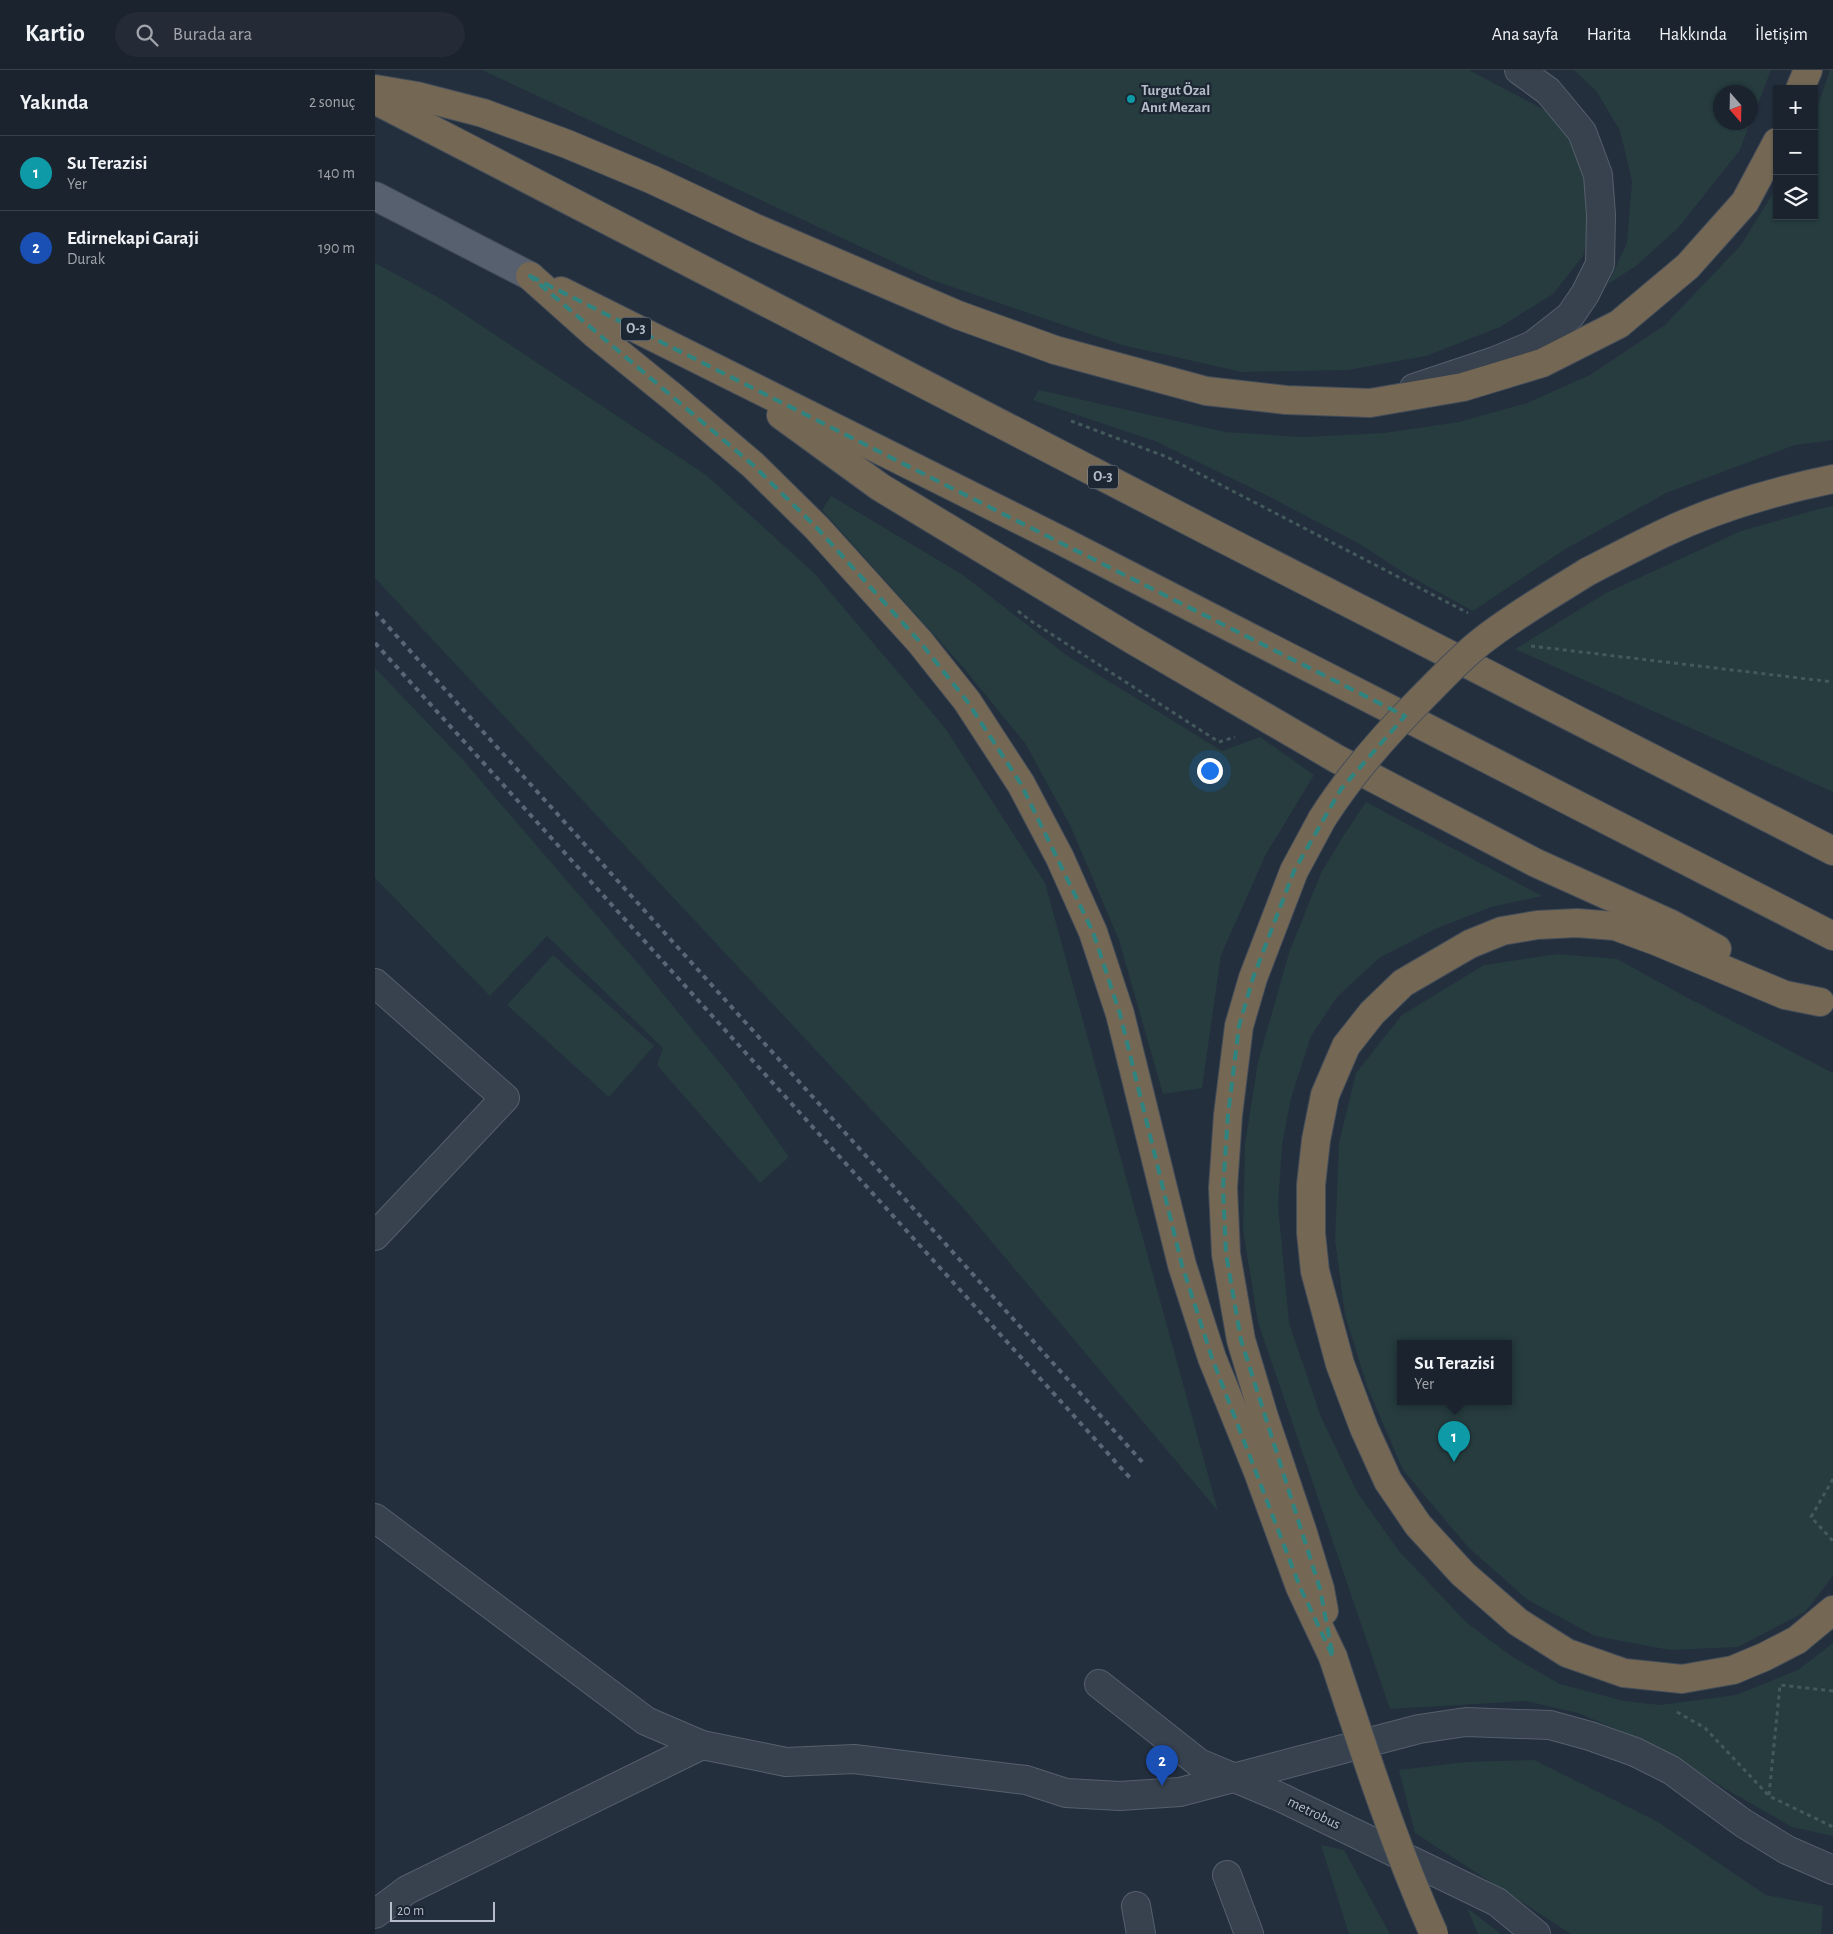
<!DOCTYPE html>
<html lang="tr">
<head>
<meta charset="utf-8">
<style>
  :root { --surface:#1b232e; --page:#242b36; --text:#f1f3f6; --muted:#a0a4aa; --line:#39404a; --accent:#8ab4f8 }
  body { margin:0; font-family:"Alegreya Sans",sans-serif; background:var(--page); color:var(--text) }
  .controls { position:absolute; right:15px; top:15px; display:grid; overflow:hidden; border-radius:0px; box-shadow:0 1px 4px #0004 }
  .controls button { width:45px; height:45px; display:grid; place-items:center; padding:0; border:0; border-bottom:1px solid var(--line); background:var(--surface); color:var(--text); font:25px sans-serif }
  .compass { position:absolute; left:1338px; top:15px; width:45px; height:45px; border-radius:50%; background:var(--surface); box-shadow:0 1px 4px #0004; rotate:160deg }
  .scale { position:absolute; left:15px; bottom:12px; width:105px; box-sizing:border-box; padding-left:5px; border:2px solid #b4bcc9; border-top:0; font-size:14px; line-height:18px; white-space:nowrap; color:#b4bcc9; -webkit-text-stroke:4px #1d2633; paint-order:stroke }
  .you { position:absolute; left:834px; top:700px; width:18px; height:18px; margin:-12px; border:4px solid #fff; border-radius:50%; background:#1a73e8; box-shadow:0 0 0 8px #1a73e833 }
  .badge { display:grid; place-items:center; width:32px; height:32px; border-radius:50%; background:var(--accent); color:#fff; font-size:16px; font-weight:700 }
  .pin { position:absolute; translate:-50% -41px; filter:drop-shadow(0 1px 2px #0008) }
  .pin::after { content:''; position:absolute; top:26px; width:18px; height:15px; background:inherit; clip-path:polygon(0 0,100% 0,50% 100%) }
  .popup { position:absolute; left:1022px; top:1270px; width:115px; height:65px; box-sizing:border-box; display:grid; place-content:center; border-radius:0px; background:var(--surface); filter:drop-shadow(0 1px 4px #0005); font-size:16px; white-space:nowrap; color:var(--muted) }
  .popup b { font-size:19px; color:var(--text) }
  .popup::after { content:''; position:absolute; left:50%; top:100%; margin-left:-10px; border:10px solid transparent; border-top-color:var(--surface) }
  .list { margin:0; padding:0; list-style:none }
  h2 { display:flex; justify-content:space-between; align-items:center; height:65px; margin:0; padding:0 20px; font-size:21px }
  h2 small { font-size:16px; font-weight:400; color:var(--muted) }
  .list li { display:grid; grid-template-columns:32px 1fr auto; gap:15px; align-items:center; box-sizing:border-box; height:75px; padding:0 20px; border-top:1px solid var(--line) }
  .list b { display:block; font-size:19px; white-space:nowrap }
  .list p { margin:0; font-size:16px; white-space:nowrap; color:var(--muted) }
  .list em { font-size:16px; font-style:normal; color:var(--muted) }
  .icon { flex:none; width:28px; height:28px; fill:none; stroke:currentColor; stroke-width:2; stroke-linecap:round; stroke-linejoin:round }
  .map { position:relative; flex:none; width:1458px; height:1864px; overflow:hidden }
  header { display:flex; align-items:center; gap:30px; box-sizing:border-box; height:70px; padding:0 25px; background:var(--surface); border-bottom:1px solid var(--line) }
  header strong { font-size:24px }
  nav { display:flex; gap:28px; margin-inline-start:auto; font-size:18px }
  .search { width:350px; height:45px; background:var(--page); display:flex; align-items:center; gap:12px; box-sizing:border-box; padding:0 18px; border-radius:28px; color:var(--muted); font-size:19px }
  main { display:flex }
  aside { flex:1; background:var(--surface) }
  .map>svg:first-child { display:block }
  .green { fill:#263c3f; fill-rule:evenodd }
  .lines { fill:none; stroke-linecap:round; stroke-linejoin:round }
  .minor-casing { stroke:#565f6c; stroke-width:30 }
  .major-casing { stroke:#414a57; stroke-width:30 }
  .highway-casing { stroke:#434c59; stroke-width:30 }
  .path { stroke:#44595c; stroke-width:3; stroke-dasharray:4 4; stroke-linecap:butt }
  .minor { stroke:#38414e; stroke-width:28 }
  .major { stroke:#56606e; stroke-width:28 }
  .highway { stroke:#746855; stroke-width:28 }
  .rail { stroke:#5a6575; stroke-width:4; stroke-dasharray:5 5; stroke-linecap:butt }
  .highway-bridge-casing { stroke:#434c59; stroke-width:30; stroke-linecap:butt }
  .highway-bridge { stroke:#746855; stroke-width:28 }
  .marked { fill:none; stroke:#308480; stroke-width:4; stroke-dasharray:10 6; stroke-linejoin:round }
  .culture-dot { fill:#0f9aa8; stroke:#1d2633; stroke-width:2 }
  .labels { text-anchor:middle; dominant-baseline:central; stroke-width:4.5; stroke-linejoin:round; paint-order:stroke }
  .shield { fill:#1d2633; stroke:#878f9c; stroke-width:1 }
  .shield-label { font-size:14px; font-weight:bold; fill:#b4bcc9 }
  .poi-label { font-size:15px; font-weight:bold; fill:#b4bcc9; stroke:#1d2633; text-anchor:start }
  .street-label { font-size:15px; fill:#b4bcc9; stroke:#1d2633 }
</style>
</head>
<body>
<header>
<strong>Kartio</strong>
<div class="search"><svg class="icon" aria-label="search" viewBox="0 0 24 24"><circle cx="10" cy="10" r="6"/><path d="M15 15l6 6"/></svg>Burada ara</div>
<nav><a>Ana sayfa</a><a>Harita</a><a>Hakkında</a><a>İletişim</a></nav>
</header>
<main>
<aside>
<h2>Yakında<small>2 sonuç</small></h2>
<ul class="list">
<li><span class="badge" style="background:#0f9aa8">1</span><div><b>Su Terazisi</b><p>Yer</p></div><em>140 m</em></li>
<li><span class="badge" style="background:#1a4fb4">2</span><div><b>Edirnekapi Garaji</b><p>Durak</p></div><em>190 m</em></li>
</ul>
</aside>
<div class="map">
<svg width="1458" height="1864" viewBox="0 0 1458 1864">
  <rect width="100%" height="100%" fill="#242f3e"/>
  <g class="green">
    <polygon points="107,0 1094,0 1179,45 1207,90 1218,148 1208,186 1178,224 1125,257 1051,286 973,300 867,302 747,275 557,210"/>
    <polygon points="1199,0 1396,0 1376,52 1376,22 1346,22 1346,52 1375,52 1365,80 1303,158 1261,196 1233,214 1252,173 1257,111 1245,61 1222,22"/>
    <polygon points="1455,0 1458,0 1458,370 1420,375 1291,423 1192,478 1098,541 1031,504 983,473 893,426 780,371 658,330 664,320 850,362 928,367 1009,363 1084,352 1152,333 1215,305 1290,255 1366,175 1402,117 1402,146 1439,146 1439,46"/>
    <polygon points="0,193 63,227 331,405 440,504 570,658 670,813 843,1441 591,1141 0,508"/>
    <polygon points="456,426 588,505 691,585 847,681 885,667 939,705 891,784 846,885 827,1018 788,1024 744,870 695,755 650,673 587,596 447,440"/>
    <polygon points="1458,436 1458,722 1140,579 1231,523 1366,461 1444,439"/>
    <polygon points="0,598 88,690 266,897 362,1014 414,1087 385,1113 282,995 288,978 172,866 115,926 0,808"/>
    <polygon points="991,732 1167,826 1116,837 1060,859 1004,888 962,927 936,966 916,1028 907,1075 903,1135 914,1253 946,1347 982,1422 1024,1481 1091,1552 1136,1586 1185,1614 1249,1631 1285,1635 1361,1625 1423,1600 1458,1573 1458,1766 1417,1757 1349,1718 1282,1676 1203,1643 1151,1631 1015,1639 883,1252 868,1160 870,1074 883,992 914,883 946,803 969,765"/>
    <path d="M1183,884L1242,889L1311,927L1458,1003V1506L1430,1542L1363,1577L1295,1580L1220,1566L1153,1530L1093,1477L1028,1400L992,1316L970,1245L960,1169L964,1073L981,1003L1027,945L1109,895ZM1025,1273H1133V1331H1025Z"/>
    <polygon points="178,885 279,976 234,1027 132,935"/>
    <polygon points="1159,1690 1283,1752 1391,1825 1448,1836 1446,1864 1196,1864 1040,1763 1024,1700 1090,1692"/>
    <polygon points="946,1775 969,1780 1015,1864 974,1864"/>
    <polygon points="1092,1838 1126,1864 1103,1864"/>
  </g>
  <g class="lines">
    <g class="minor-casing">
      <g id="minor">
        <polyline points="1039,318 1120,291 1158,275 1195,246 1210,224 1225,194 1226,145 1223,105 1207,62 1173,21 1144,0"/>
        <polyline points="0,913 130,1028 0,1166"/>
        <polyline points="0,1448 271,1651 327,1675 411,1692 479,1689 651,1710 691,1723 745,1726 805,1722 1044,1659 1091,1652 1175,1655 1215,1666 1260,1682 1296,1700 1368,1753 1412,1780 1458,1800"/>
        <polyline points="724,1614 824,1693 905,1727 1122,1832 1161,1864"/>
        <polyline points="852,1805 874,1864"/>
        <polyline points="761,1836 766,1864"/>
        <polyline points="0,1844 32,1820 327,1675"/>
      </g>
    </g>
    <g class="major-casing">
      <polyline id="major" points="0,126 155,206"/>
    </g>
    <g class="highway-casing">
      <g id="highway">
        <polyline points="0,19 42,26 108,43 192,74 278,110 378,157 583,245 680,280 831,321 911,330 995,333 1088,317 1167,293 1244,254 1313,196 1370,132 1402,72"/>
        <polyline points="1425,19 1433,0"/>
        <polyline points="0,30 835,462 1458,781"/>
        <polyline points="155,206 220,264 299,328 378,395 442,458 545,572 592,631 646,714 685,788 718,862 745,944 807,1195 837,1288 883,1402 925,1517 958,1587"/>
        <polyline points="186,221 685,470 1458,866"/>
        <polyline points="406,345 505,417 758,570 962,689 1161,793 1296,854 1342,879"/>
        <path d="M1212,502C1237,489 1262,476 1287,464C1341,438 1400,421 1458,409"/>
        <polyline points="947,749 919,801 878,908 864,956 853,1045 848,1118 851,1184 866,1270 889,1347 928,1463 945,1519 949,1541"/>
        <polyline points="1445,932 1410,925 1281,871 1240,856 1202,853 1162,855 1127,861 1095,874 1028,913 997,943 971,976 950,1025 941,1070 936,1115 936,1163 940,1201 965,1294 989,1358 1013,1411 1043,1455 1088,1504 1143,1552 1192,1583 1249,1603 1307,1609 1358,1600 1389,1587 1422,1570 1458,1540"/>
      </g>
    </g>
    <g class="path">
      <polyline points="696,351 792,387 1093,543"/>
      <polyline points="643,541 656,551 844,672 860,667"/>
      <polyline points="1156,576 1458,612"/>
      <polyline points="1458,1409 1436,1447 1458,1471"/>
      <polyline points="1302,1642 1330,1658 1394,1726 1458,1757"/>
      <polyline points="1394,1725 1405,1615 1458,1621"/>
    </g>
    <use href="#minor" class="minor"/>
    <use href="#major" class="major"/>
    <use href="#highway" class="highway"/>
    <g class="rail">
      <polyline points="0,542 770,1395"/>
      <polyline points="0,573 756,1409"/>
    </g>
    <g class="highway-bridge-casing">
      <g id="highway-bridge">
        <path d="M947,749C975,705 1009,666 1046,629C1066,609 1085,588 1107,571C1140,545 1177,524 1212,502"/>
        <path d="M958,1587C989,1681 1019,1774 1059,1864"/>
      </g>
    </g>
    <use href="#highway-bridge" class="highway-bridge"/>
  </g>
  <path class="marked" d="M155,206L1030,646L966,719L919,801L878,908L864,956L853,1045L848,1118L851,1184L866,1270L945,1519L958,1587L925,1517L837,1288L807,1195L745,944L718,862L646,714L592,631L545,572L442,458L378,395Z"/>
  <circle class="culture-dot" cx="756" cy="29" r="5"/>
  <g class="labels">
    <g class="shield">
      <rect x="246" y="247.5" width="30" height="23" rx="4"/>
      <rect x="713" y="395.5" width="30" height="23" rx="4"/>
    </g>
    <g class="shield-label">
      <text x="261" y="259">O-3</text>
      <text x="728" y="407">O-3</text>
    </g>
    <g class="poi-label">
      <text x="766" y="20">Turgut Özal<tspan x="766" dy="17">Anıt Mezarı</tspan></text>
    </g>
    <g class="street-label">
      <text transform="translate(939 1743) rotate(26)">metrobus</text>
    </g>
  </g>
</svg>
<div class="controls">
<button>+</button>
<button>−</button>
<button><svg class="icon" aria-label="layers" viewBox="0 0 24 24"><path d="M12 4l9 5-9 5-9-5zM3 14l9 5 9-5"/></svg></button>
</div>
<svg class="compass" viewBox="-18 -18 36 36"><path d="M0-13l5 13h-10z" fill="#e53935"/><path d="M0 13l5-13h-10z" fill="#a0a4aa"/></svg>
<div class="scale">20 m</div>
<div class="you"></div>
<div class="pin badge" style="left:1079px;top:1392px;background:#0f9aa8">1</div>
<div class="popup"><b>Su Terazisi</b>Yer</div>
<div class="pin badge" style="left:787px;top:1716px;background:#1a4fb4">2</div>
</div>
</main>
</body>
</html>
